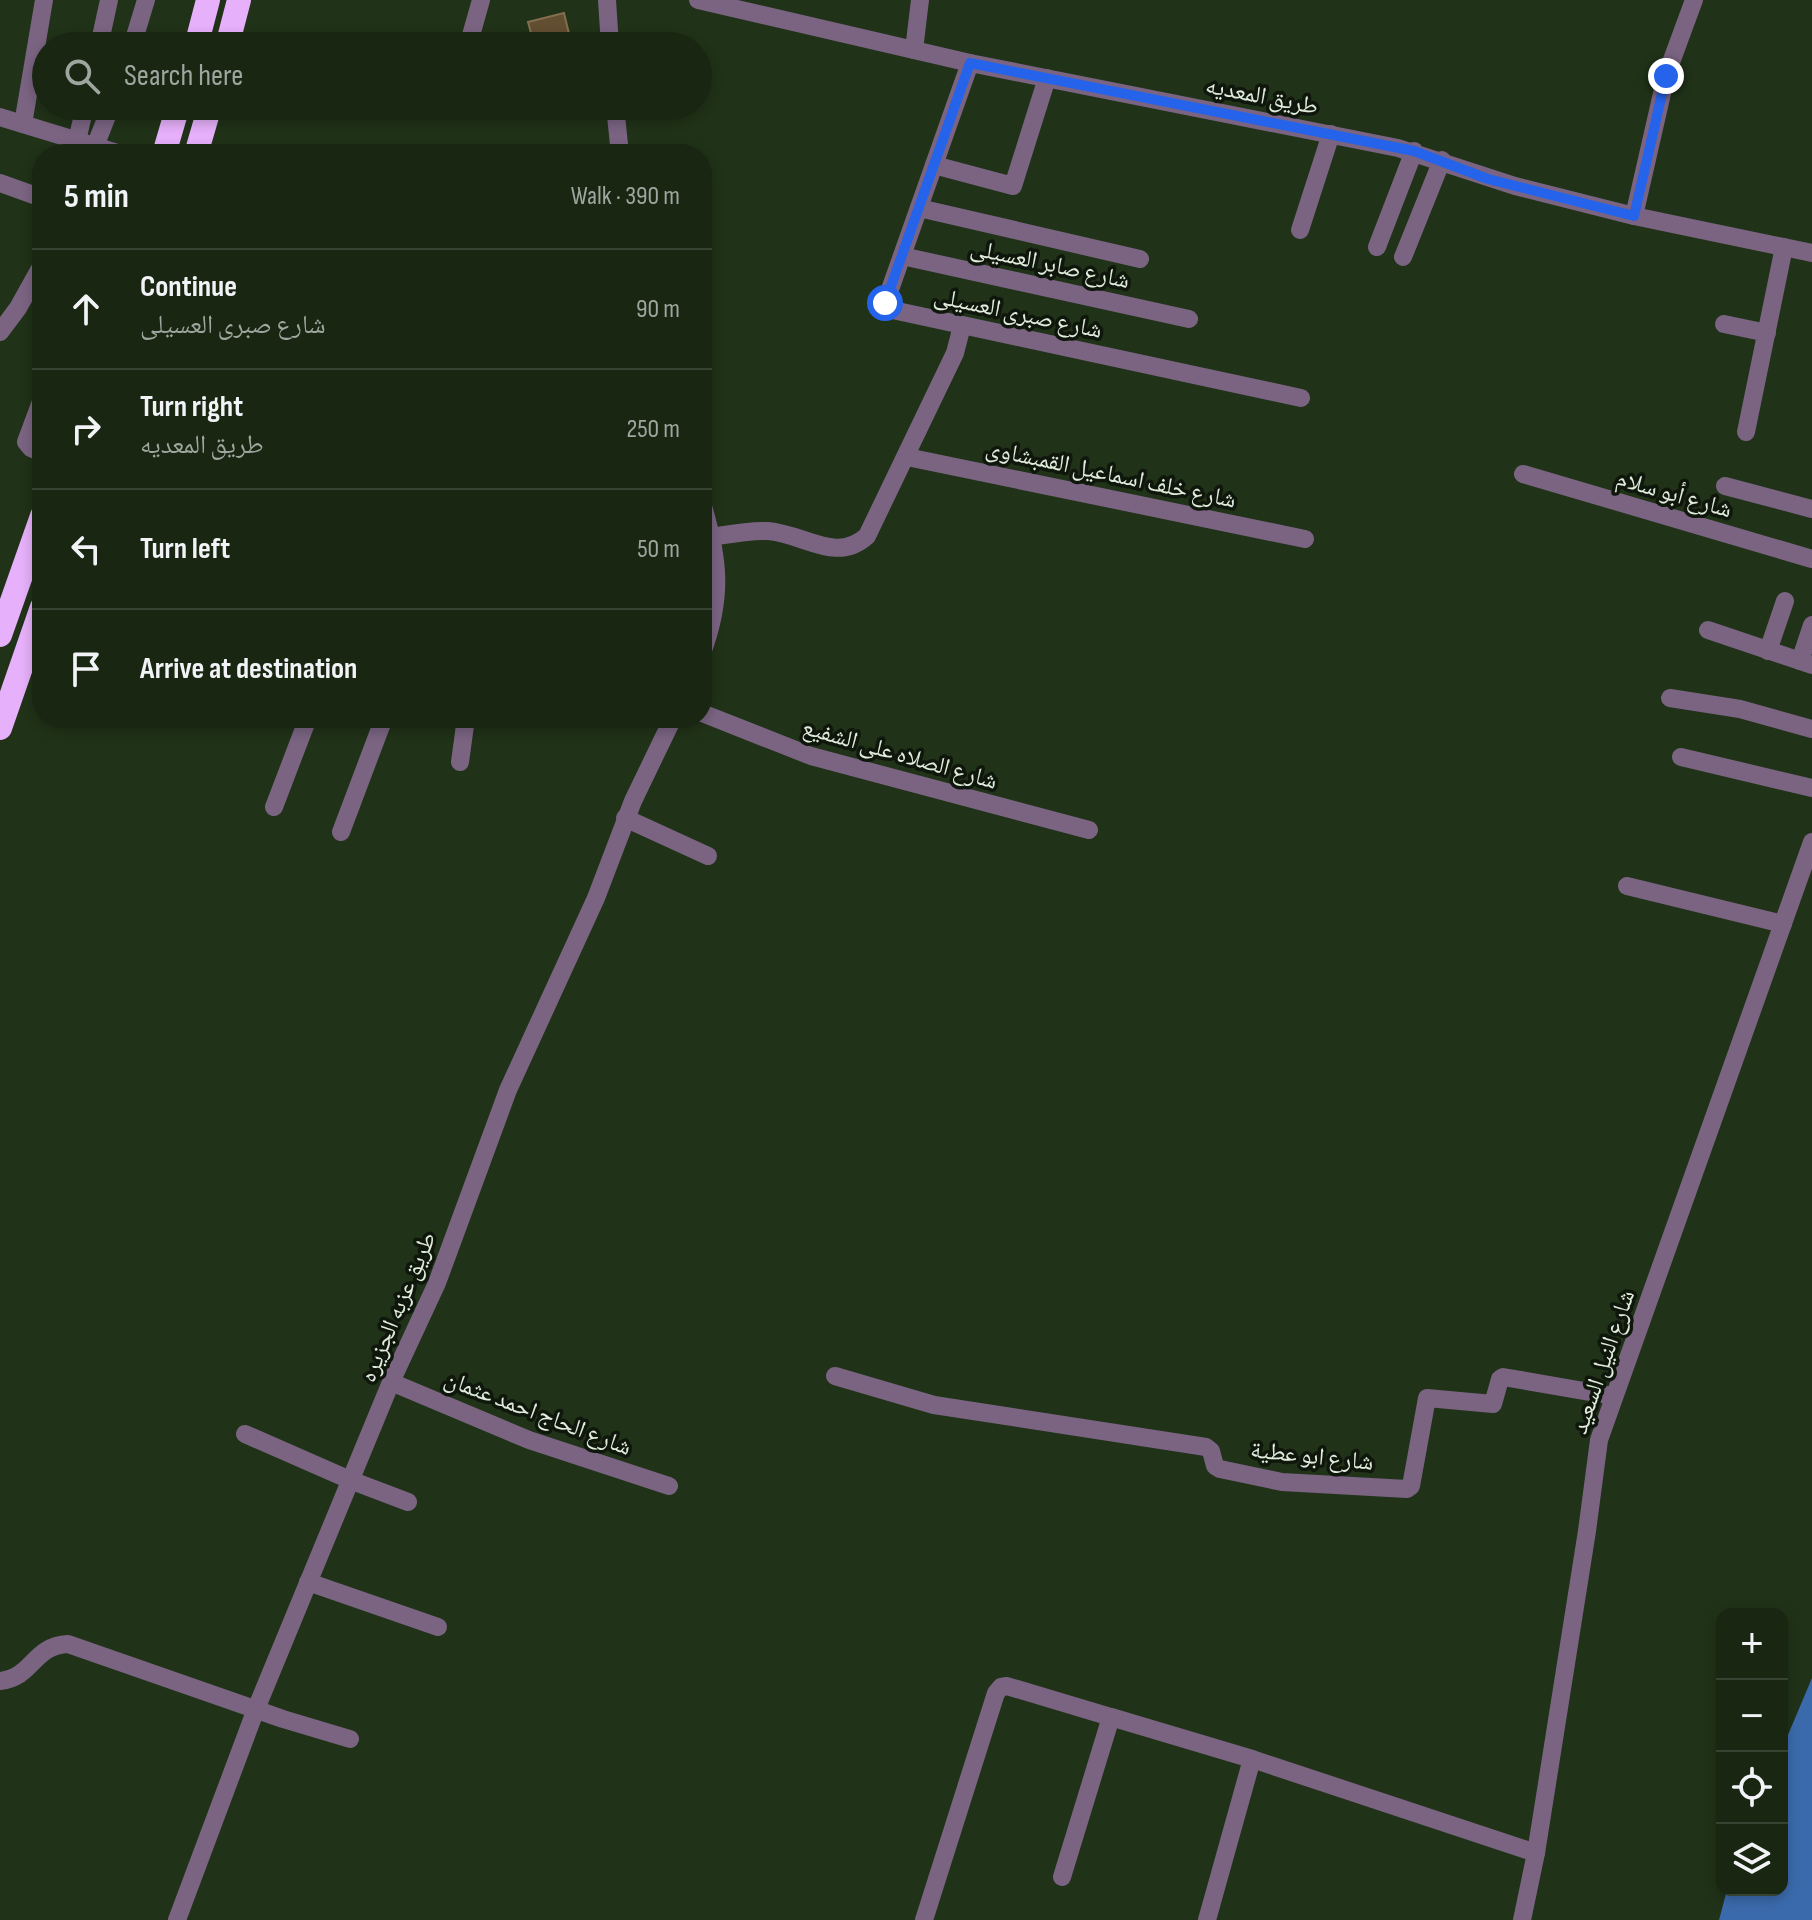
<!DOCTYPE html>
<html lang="en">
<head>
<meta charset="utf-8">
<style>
  :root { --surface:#182612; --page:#253220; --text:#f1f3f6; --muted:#9fa59f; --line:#364332 }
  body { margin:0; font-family:"Sofia Sans Condensed","Noto Naskh Arabic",sans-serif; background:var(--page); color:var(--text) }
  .controls { position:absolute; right:24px; bottom:24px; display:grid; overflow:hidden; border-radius:16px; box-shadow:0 4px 12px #0003 }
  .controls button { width:72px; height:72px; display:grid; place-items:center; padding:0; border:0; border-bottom:2px solid var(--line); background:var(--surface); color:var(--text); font:40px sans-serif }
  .stop { position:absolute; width:24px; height:24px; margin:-18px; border:6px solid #2563eb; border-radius:50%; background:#fff }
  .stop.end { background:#2563eb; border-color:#fff; box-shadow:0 2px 8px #0008 }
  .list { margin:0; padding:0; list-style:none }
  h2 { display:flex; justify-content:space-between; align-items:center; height:104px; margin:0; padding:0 32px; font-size:34px }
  h2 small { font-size:26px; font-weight:400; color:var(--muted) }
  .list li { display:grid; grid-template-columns:52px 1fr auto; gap:24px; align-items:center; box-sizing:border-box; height:120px; padding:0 32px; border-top:2px solid var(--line) }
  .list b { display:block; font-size:30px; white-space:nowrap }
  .list p { margin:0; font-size:26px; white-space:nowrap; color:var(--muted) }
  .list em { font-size:26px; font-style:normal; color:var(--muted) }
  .icon { flex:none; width:44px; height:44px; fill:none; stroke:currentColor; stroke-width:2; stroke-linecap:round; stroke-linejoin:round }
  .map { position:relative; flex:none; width:1812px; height:1920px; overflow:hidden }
  .search { position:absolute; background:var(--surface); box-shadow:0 4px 12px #0003; left:32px; top:32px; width:680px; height:88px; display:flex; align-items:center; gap:20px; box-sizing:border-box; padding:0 28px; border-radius:44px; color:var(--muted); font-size:30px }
  .panel { position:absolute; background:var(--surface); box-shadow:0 4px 12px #0003; left:32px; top:144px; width:680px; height:584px; border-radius:32px }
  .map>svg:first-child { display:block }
  .water { fill:#3b6aac }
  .building { fill:#624e31; stroke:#836e4f; stroke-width:2 }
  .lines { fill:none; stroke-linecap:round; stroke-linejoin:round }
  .minor { stroke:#7a6482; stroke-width:18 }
  .highway { stroke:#e6b0fa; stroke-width:24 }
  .route { stroke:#2563eb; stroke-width:10 }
  .labels { text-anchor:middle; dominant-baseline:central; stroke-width:7; stroke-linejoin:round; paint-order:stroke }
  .street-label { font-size:24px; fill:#e0ecdc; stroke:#0f170c }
</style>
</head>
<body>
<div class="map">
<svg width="1812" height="1920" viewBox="0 0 1812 1920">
  <rect width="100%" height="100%" fill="#203218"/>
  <polygon class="water" points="1812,1678 1812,1920 1719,1920 1727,1890 1782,1890 1782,1749"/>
  <polygon class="building" points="564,13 572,46 521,46 518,36 531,33 528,22"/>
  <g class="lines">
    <g class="minor">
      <polyline points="607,0 610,46"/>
      <polyline points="698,0 970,63 1398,148 1515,186 1634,216 1812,253"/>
      <polyline points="99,46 109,0"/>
      <polyline points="132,46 146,0"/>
      <polyline points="468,46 481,0"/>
      <polyline points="914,50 920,0"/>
      <polyline points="970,63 887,298 885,303 888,309 1301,398"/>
      <polyline points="615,106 620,154"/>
      <polyline points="0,117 121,154"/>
      <polyline points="23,124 44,0"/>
      <polyline points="77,141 85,106"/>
      <polyline points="92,154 111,106"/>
      <polyline points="934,165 1013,186 1047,78"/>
      <polyline points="0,183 42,198"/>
      <polyline points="919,208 1140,259"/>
      <polyline points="1634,216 1666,76 1694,0"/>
      <polyline points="1300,230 1331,134"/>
      <polyline points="1377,247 1414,151"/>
      <polyline points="902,256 1189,319"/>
      <polyline points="1403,257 1442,160"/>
      <polyline points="1724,324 1767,333"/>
      <polyline points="0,332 18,308 42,265"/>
      <polyline points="42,399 26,442 31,448 42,453"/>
      <polyline points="1746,432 1784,247"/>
      <polyline points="907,457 1305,539"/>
      <polyline points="1523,474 1812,559"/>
      <polyline points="1725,486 1812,509"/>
      <path d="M702,503C719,559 723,597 702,653"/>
      <path d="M712,537C730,534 749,530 768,531C805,534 836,564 867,536L955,353L962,326"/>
      <polyline points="1708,630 1812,665"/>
      <polyline points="1768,651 1785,601"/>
      <polyline points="1800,661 1812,625"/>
      <polyline points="1670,698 1740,709 1812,729"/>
      <polyline points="702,713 811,756 1089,830"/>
      <polyline points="1681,757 1812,788"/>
      <polyline points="460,762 466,718"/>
      <polyline points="274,807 308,718"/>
      <polyline points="625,818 708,856"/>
      <polyline points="341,832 384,718"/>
      <polyline points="1627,886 1783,924"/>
      <polyline points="835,1376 934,1405 1206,1447 1211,1451 1215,1466 1220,1469 1282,1482 1407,1489 1411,1486 1427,1398 1493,1404 1500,1379 1503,1377 1613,1396"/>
      <polyline points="391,1382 529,1440 669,1486"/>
      <polyline points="245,1434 350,1480 408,1502"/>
      <polyline points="308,1582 438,1627"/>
      <path d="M0,1681C34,1677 32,1646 68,1644L283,1719L350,1739"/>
      <polyline points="1062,1877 1111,1717 1252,1759"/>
      <polyline points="177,1920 256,1709 391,1382 437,1283 508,1090 596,898 633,801 673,718"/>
      <polyline points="924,1920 996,1693 1001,1687 1007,1686 1111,1717"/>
      <polyline points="1207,1920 1252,1759 1536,1853"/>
      <polyline points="1522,1920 1536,1853 1587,1531 1599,1440 1812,842"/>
    </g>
    <g class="highway">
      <polyline points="196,46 208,0"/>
      <polyline points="227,46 239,0"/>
      <polyline points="164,154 178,106"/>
      <polyline points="196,154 210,106"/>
      <polyline points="0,635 42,516"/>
      <polyline points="0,728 42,607"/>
    </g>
  </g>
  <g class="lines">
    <polyline class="route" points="885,303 970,63 1414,151 1488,179 1634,216 1666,76"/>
  </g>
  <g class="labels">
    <g class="street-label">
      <text transform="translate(1262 96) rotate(11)">طريق المعديه</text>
      <text transform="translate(1050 264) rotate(12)">شارع صابر العسيلى</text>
      <text transform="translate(1018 313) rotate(12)">شارع صبرى العسيلى</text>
      <text transform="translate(1111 474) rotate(12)">شارع خلف اسماعيل القمبشاوى</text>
      <text transform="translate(1674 494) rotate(16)">شارع أبو سلام</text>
      <text transform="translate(900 754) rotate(16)">شارع الصلاه على الشفيع</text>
      <text transform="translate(398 1307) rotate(-67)">طريق عزبه الجزيره</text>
      <text transform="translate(1603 1362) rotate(-71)">شارع النيل السعيد</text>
      <text transform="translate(538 1413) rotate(21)">شارع الحاج احمد عثمان</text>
      <text transform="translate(1312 1456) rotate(6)">شارع ابو عطية</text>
    </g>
  </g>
</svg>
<div class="controls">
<button>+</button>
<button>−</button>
<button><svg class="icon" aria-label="locate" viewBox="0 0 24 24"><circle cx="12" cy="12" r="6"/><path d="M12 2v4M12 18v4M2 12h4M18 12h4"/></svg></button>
<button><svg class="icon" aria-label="layers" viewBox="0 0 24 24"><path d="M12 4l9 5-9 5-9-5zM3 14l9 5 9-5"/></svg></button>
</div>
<div class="stop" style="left:885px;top:303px"></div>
<div class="stop end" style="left:1666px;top:76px"></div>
<div class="search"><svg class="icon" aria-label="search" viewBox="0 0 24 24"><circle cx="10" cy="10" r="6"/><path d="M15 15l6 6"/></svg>Search here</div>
<section class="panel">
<h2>5 min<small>Walk · 390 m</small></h2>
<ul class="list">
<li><svg class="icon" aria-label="ahead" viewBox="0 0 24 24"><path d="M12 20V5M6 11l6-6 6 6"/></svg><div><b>Continue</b><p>شارع صبرى العسيلى</p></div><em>90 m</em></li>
<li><svg class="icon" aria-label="right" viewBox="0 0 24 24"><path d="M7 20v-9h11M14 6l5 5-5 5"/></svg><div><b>Turn right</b><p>طريق المعديه</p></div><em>250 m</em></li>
<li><svg class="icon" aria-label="left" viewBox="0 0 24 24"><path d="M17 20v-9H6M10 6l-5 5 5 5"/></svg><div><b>Turn left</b></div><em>50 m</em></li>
<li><svg class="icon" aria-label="arrive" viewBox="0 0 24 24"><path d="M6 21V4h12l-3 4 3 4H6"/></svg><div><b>Arrive at destination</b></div></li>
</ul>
</section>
</div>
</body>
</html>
